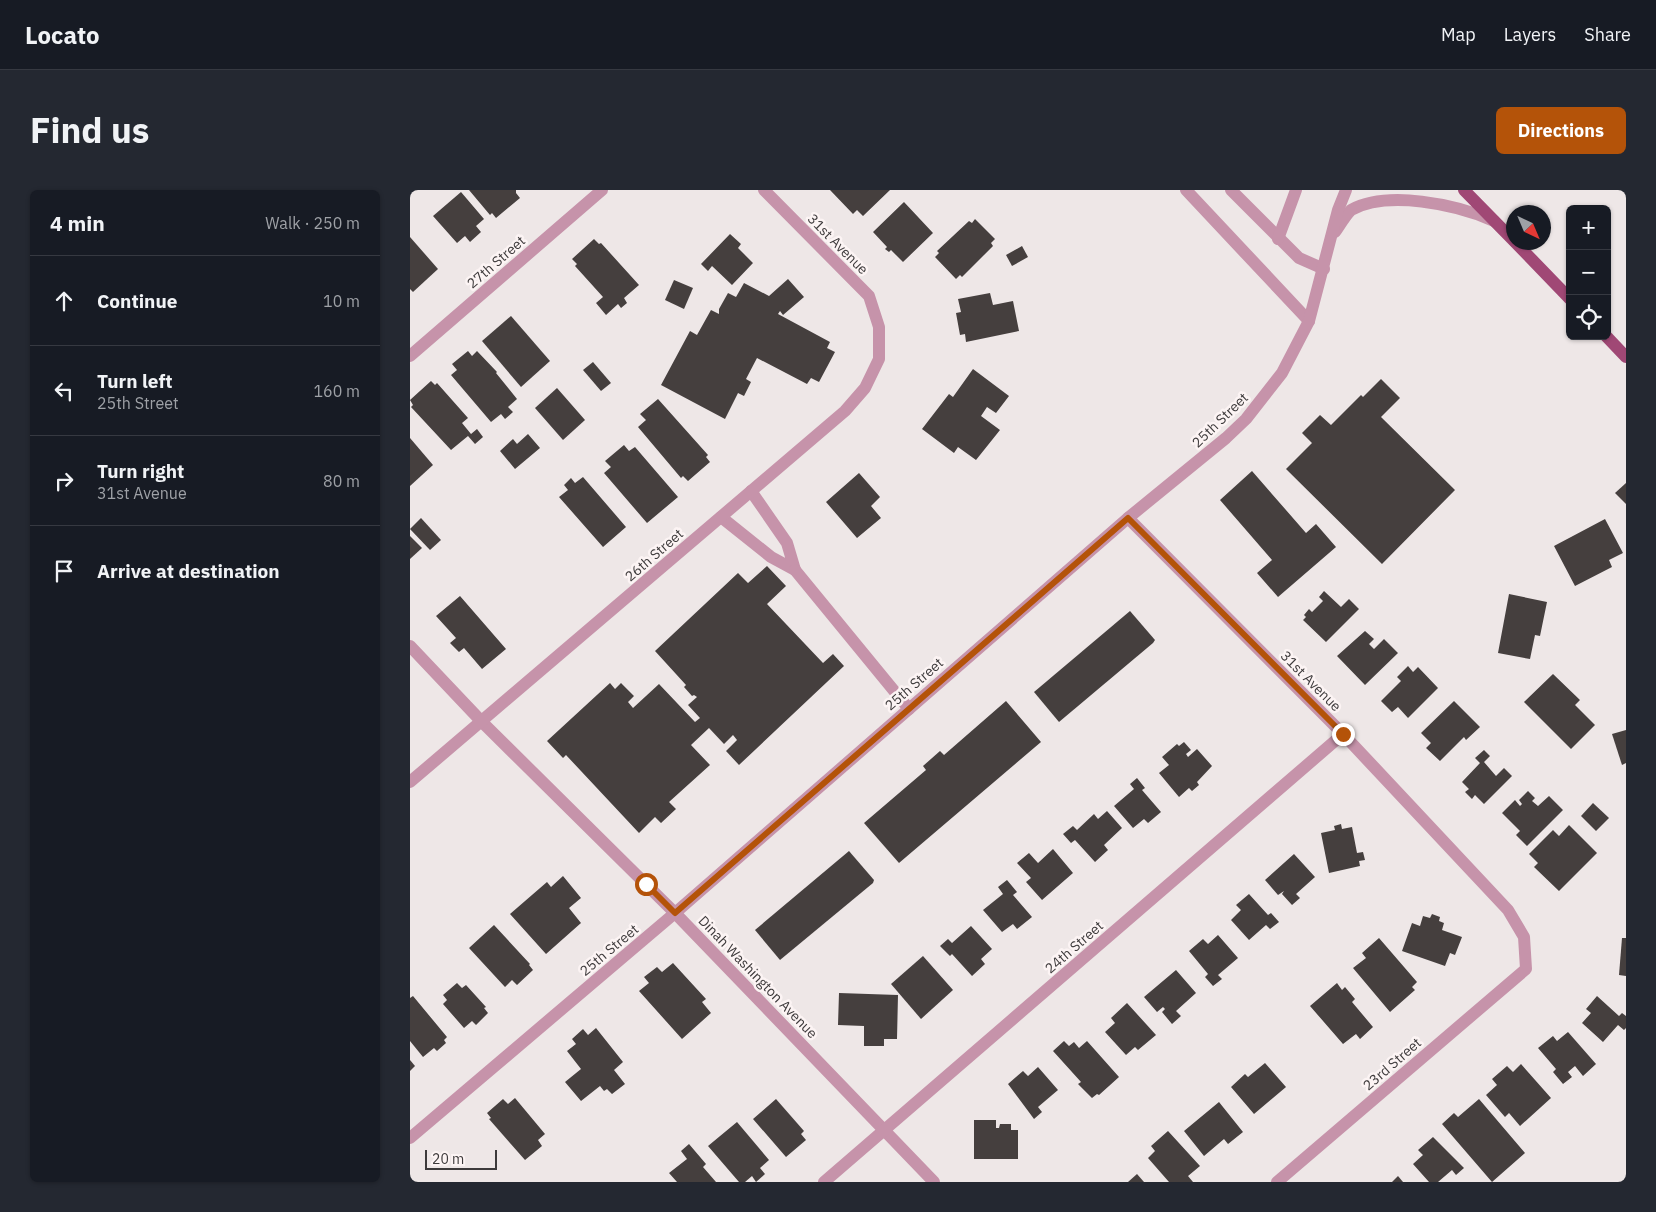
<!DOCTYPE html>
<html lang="en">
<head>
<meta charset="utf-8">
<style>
  :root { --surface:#171b24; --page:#242831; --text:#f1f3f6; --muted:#9ea1a6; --line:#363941; --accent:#b45309 }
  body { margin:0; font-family:"IBM Plex Sans",sans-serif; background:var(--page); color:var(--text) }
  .controls { position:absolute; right:15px; top:15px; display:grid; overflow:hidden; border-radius:8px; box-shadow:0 1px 4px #0004 }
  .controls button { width:45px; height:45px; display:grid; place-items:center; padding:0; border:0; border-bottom:1px solid var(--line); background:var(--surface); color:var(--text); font:25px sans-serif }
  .compass { position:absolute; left:1096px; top:15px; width:45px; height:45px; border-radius:50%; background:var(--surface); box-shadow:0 1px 4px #0004; rotate:136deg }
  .scale { position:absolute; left:15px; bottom:12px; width:72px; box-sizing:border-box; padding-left:5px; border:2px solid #3d3a3b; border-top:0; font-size:14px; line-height:18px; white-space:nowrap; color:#3d3a3b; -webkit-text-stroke:4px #fcf4f4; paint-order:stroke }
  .stop { position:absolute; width:15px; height:15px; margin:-11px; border:4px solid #b45309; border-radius:50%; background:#fff }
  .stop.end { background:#b45309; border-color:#fff; box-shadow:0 1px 5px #0008 }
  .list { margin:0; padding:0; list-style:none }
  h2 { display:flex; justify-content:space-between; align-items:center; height:65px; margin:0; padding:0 20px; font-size:21px }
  h2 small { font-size:16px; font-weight:400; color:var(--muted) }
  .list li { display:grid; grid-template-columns:32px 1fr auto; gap:15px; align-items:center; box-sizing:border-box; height:90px; padding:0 20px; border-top:1px solid var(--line) }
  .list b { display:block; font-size:19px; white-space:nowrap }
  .list p { margin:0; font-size:16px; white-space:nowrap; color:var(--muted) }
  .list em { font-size:16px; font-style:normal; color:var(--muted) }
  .icon { flex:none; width:28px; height:28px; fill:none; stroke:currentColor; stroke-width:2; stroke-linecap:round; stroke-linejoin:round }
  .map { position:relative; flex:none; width:1216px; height:992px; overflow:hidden; border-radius:8px }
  header { display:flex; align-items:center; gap:30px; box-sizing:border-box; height:70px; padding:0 25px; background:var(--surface); border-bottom:1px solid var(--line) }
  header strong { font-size:24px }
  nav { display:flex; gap:28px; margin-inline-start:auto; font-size:18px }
  .intro { display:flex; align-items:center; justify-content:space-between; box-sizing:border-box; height:120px; padding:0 30px }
  h1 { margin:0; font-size:35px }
  .button { padding:12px 22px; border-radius:8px; background:var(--accent); color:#fff; font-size:18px; font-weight:700 }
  main { display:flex; gap:30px; padding:0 30px }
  aside { flex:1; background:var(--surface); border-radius:8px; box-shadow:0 1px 4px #0004 }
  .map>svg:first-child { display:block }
  .building { fill:#453f3e }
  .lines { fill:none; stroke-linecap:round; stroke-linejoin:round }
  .minor { stroke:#c693aa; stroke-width:12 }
  .major { stroke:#a04875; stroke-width:12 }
  .route { stroke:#b45309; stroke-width:6 }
  .labels { text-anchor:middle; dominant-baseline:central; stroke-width:5; stroke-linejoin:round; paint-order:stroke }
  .street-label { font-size:14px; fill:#3d3a3b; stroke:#fcf4f4 }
</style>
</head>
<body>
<header>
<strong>Locato</strong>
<nav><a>Map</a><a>Layers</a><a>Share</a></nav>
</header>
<div class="intro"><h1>Find us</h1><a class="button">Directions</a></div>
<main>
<aside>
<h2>4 min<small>Walk · 250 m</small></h2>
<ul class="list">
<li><svg class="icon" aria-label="ahead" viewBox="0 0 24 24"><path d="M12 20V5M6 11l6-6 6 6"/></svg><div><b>Continue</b></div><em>10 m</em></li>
<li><svg class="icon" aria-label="left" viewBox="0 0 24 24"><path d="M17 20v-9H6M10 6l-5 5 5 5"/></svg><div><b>Turn left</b><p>25th Street</p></div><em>160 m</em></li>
<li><svg class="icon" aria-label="right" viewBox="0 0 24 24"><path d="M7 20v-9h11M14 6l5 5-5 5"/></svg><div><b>Turn right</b><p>31st Avenue</p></div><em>80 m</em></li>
<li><svg class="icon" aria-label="arrive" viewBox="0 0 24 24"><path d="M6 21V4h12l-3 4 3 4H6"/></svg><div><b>Arrive at destination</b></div></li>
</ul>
</aside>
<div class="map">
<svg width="1216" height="992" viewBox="0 0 1216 992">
  <rect width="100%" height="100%" fill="#eee7e7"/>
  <g class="building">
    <polygon points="59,0 106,0 106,3 110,8 86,28 82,23 80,25"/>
    <polygon points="420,0 480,0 453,26 447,20 443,24"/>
    <polygon points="51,2 74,29 66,36 71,42 60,52 55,46 47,53 23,26"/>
    <polygon points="494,12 523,43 493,72 481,60 479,62 475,59 477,57 463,42"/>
    <polygon points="565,29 585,49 581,53 583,56 552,87 550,85 546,89 525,67 529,63 527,61 559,31 562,33"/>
    <polygon points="320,44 331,54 328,58 343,73 322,95 302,76 298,81 291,74"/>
    <polygon points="0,47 28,79 3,102 0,99"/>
    <polygon points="184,49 189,54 191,53 229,95 214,108 217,113 211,118 208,114 196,125 186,113 193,107 165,76 167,74 162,69"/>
    <polygon points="612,56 618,67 602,76 596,65"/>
    <polygon points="378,89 394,107 373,125 370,121 368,124 420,152 417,158 425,162 409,192 401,188 397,194 347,168 336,189 341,192 334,206 328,203 315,229 251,195 280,141 287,145 301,120 309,124 309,119 318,103 326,107 334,93 359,106"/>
    <polygon points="264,90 283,98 274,119 255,110"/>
    <polygon points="580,103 583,115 603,111 609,141 556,152 555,144 550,145 546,123 551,122 548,109"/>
    <polygon points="101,126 140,171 111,197 72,151"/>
    <polygon points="58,161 62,166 67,161 87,182 86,183 107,209 98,217 103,222 95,229 91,224 81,232 41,185 47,180 42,174"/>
    <polygon points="183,172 201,193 191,201 173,180"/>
    <polygon points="563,179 599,206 586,223 577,217 571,226 590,240 566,270 548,257 544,263 512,239 539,204 543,207"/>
    <polygon points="971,189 990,208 971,227 1045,300 972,374 876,279 902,253 892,243 910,225 921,235 951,205 953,207"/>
    <polygon points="21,191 25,195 27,193 58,228 52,233 61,244 67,239 73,247 65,254 58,246 41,260 1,217 3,215 0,210"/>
    <polygon points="147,198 175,230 153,250 125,218"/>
    <polygon points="248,209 298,265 296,267 300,272 278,291 273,286 271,288 228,237 236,230 230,224"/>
    <polygon points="118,244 130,258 105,279 90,261 103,249 107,254"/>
    <polygon points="0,248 23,275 0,296"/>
    <polygon points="214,255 219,261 225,257 268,307 237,333 194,283 201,277 195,271"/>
    <polygon points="842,281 896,343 906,334 926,357 868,407 847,383 862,370 810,310"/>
    <polygon points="449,283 470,307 461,316 471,328 447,348 416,312"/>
    <polygon points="173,287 216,337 193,357 149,307 158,300 154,295 161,288 165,293"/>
    <polygon points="1216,293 1216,314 1205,303"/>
    <polygon points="11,328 31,350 20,360 0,339"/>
    <polygon points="1195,329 1213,363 1199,370 1202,377 1165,396 1144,356"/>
    <polygon points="0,346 12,358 0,369"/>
    <polygon points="357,376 376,396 357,414 413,473 423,464 434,476 329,575 316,561 327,550 323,545 314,554 299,538 281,555 300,575 259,612 266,619 251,633 245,627 229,643 156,565 153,568 137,551 200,493 205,499 211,493 224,506 218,512 223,518 249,494 285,532 290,528 278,515 287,507 284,505 282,506 274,497 276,495 245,461 328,383 338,393"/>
    <polygon points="914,401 931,417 939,409 949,419 916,452 893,430 896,427 894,425 899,419 902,422 913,411 909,407"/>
    <polygon points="1099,404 1137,412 1130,446 1125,445 1120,469 1088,463"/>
    <polygon points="50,406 96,459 72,479 54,458 49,462 40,453 46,448 26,426"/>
    <polygon points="720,421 745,450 743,453 649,532 624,502"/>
    <polygon points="955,441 964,449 959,454 964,459 974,449 988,463 955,495 927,466"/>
    <polygon points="998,476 1003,482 1008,477 1028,498 998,528 988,517 982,522 971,511 991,491 987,487"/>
    <polygon points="1143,484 1170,510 1165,515 1185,535 1161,559 1114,512"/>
    <polygon points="596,511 631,552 489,673 454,633 516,580 513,576 530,561 534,565"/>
    <polygon points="1044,511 1070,537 1056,550 1054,547 1030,571 1016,558 1021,553 1011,543"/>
    <polygon points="1216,540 1216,573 1212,575 1202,544"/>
    <polygon points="774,552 781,560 776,564 778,567 787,559 802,576 787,592 789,595 782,601 779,598 769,607 749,583 759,575 752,567 767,554 769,556"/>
    <polygon points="1074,560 1080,566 1074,572 1086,586 1094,578 1102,586 1074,614 1065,605 1062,609 1055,602 1059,599 1052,592 1070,573 1065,568"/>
    <polygon points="727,588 735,598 732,600 751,622 738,633 734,629 723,638 704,616 724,599 720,594"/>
    <polygon points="1118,601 1125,608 1122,611 1128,616 1139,606 1153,620 1117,656 1106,645 1110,641 1092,623 1105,610 1110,616 1112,614 1109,610"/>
    <polygon points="1183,613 1199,628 1186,641 1171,626"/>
    <polygon points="697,621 712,638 694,655 698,660 685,672 665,650 661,653 653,644 663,636 667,640 684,624 688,629"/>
    <polygon points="931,634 932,639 942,637 947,663 953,662 955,670 949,671 950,676 919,683 911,643 925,640 924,636"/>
    <polygon points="1159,635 1187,663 1149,701 1124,677 1128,673 1119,664 1143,640 1149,646"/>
    <polygon points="643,659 663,683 632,710 616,692 621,688 607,673 619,663 628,673"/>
    <polygon points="439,661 464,690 463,693 370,770 345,740"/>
    <polygon points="884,664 905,687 886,704 890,708 882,715 872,704 874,701 868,705 855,690"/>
    <polygon points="153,686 171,708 159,718 171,733 136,764 100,724 137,692 141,697"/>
    <polygon points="597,690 607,702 603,705 622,727 607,739 603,734 592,742 573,720 593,704 588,697"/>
    <polygon points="839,704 858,725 861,723 869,732 860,739 856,735 839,750 821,730 831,720 826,715"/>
    <polygon points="1022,724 1030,727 1029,731 1034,733 1032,740 1052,747 1045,765 1040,763 1035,776 992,761 1002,733 1010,736 1013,726 1020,728"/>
    <polygon points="84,735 120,774 119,775 123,780 107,795 102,790 95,797 59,758"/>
    <polygon points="561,736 582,759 571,769 575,774 562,786 542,764 540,766 530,756 538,749 542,753"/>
    <polygon points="808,745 828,768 808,785 812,789 803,796 795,787 798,784 779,761 793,749 798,754"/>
    <polygon points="969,748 1007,792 1002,797 1005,800 980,822 943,778 956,768 952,763"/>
    <polygon points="1212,748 1216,748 1216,786 1209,785"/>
    <polygon points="513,766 543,800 511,829 481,794"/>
    <polygon points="263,773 296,809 292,812 301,823 272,849 229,801 239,793 234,787 247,777 252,782"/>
    <polygon points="766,780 786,803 766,821 771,826 762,834 752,822 755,819 753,817 747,822 734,807"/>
    <polygon points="47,793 52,798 56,795 76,817 74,818 78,823 66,835 62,831 54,838 33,814 37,810 33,805"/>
    <polygon points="927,793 932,800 935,797 945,809 942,812 963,837 950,849 946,844 933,854 900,816"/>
    <polygon points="429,803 488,805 487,849 474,849 474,856 454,856 454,836 428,835"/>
    <polygon points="3,806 37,847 34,850 36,853 27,861 24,858 13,867 0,851 0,808"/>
    <polygon points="1187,806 1209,826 1212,823 1216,826 1216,838 1214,840 1208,835 1193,852 1172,833 1181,823 1176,819"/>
    <polygon points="717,813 746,845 728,860 725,857 716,865 695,842 705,833 701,828"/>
    <polygon points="186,838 213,872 204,880 215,894 202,904 197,899 194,901 190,896 171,911 155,892 171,879 157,861 166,854 162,849 173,839 178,845"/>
    <polygon points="1158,842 1186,874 1173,886 1165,876 1158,882 1162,887 1153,894 1143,882 1146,879 1128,858 1143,846 1147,851"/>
    <polygon points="654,851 659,856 664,852 669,858 677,851 709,887 689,905 687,904 682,908 668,894 671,892 643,861"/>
    <polygon points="0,870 5,876 0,881"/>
    <polygon points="855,873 876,897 844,924 821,897 835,884 838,887"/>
    <polygon points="1111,874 1141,908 1110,936 1099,923 1095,927 1076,905 1087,895 1082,889 1097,876 1103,882"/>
    <polygon points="628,877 648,900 628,917 632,922 624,929 598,894 613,881 618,886"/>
    <polygon points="105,908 135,944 128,950 132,956 115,970 79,929 81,928 77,923 93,909 98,914"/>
    <polygon points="366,909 394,941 391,944 396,950 376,967 343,929"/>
    <polygon points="1069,909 1115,963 1082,992 1032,934 1044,923 1048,927"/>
    <polygon points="809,912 833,942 818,954 814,949 794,966 774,941"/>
    <polygon points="564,930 586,930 586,938 589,938 590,934 601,934 601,940 608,940 608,969 564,969"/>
    <polygon points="327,932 359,970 350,978 355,984 346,992 342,986 335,992 329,992 298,956"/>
    <polygon points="758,941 790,976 778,986 783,992 759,992 738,968 745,961 741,956"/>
    <polygon points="1023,947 1054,978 1046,985 1042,980 1028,992 1019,992 1003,974 1013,965 1008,960"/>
    <polygon points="279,954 296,974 293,977 306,992 267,992 259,983 277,969 271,961"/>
    <polygon points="727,984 734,992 718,992"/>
    <polygon points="988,986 993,992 982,992"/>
  </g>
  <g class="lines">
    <g class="minor">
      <polyline points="776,0 899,131"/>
      <polyline points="821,0 889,68 914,79"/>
      <path d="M925,42C930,35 935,26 941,20C977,0 1046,14 1084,31"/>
      <polyline points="868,49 886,0"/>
      <polyline points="0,166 192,0"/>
      <polyline points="311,327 361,367 385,380 377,353 341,301"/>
      <polyline points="718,328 933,544 1098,720 1114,747 1116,779 867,992"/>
      <polyline points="385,380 499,519"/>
      <polyline points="0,456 72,532 265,723 524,992"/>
      <polyline points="0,592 435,221 455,198 469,169 469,137 459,106 354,0"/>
      <polyline points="0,948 265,723 718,328 816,248 836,229 872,183 899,131 928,20 936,0"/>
      <polyline points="414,992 933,544"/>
    </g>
    <g class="major">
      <polyline points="1054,0 1104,51"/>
      <polyline points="1105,52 1160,109"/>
      <polyline points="1196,146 1216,167"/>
    </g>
  </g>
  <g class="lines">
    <polyline class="route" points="236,694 265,723 718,328 933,544"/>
  </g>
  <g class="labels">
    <g class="street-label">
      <text transform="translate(428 54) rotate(45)">31st Avenue</text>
      <text transform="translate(86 72) rotate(-41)">27th Street</text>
      <text transform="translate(810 230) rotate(-44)">25th Street</text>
      <text transform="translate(244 365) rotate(-41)">26th Street</text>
      <text transform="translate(901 491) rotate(45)">31st Avenue</text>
      <text transform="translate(504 494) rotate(-41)">25th Street</text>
      <text transform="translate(664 757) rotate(-41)">24th Street</text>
      <text transform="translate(199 760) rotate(-40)">25th Street</text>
      <text transform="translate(348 787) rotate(46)">Dinah Washington Avenue</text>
      <text transform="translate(982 874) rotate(-41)">23rd Street</text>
    </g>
  </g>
</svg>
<div class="controls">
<button>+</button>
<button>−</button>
<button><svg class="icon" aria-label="locate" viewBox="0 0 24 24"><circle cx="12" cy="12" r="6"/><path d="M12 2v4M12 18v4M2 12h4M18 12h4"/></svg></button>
</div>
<svg class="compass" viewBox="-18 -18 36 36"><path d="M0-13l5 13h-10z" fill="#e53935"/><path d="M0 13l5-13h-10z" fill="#9ea1a6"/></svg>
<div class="scale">20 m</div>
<div class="stop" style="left:236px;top:694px"></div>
<div class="stop end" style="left:933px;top:544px"></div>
</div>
</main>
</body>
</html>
